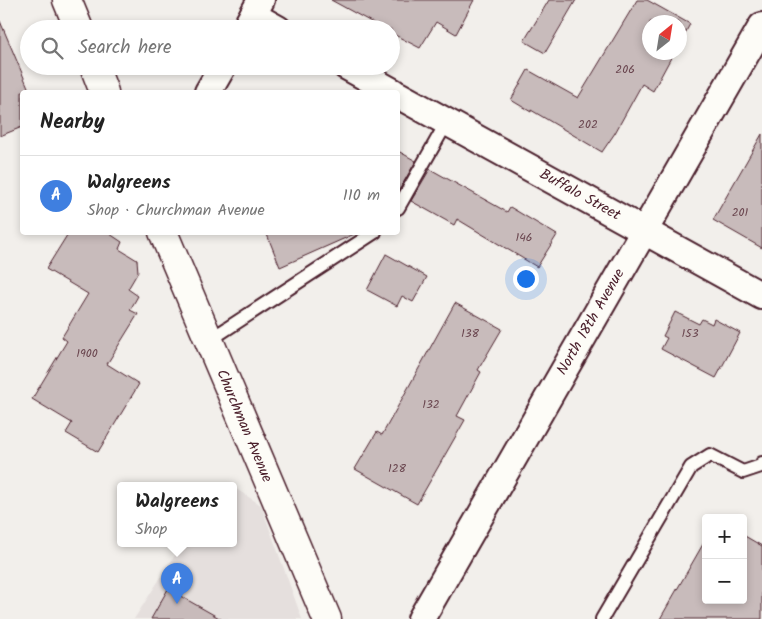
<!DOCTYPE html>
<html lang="en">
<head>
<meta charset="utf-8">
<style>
  :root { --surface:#fff; --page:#f6f6f6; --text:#222; --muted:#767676; --line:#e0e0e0; --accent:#d93025 }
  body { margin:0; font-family:Kalam,sans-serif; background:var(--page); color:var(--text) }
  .controls { position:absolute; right:15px; bottom:15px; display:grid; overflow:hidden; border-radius:5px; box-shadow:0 2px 8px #0003 }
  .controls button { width:45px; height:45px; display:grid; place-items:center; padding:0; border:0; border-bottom:1px solid var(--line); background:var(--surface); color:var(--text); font:25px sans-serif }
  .compass { position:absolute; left:642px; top:15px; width:45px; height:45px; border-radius:50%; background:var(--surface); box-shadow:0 2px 8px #0003; rotate:30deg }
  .you { position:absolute; left:525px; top:278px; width:18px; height:18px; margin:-12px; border:4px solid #fff; border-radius:50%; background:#1a73e8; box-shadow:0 0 0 8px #1a73e833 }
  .badge { display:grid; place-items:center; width:32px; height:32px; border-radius:50%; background:var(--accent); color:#fff; font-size:16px; font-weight:700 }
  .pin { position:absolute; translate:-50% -41px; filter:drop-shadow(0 1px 2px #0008) }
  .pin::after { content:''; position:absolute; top:26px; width:18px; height:15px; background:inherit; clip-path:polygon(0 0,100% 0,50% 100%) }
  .popup { position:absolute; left:117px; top:482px; width:120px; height:65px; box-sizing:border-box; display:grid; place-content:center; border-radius:5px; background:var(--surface); filter:drop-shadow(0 1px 4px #0005); font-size:16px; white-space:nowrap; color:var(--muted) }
  .popup b { font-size:19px; color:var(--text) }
  .popup::after { content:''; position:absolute; left:50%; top:100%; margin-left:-10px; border:10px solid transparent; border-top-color:var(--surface) }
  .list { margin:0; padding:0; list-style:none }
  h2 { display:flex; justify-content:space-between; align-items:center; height:65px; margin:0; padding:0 20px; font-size:21px }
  h2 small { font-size:16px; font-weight:400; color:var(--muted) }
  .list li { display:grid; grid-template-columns:32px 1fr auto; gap:15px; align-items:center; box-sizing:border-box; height:80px; padding:0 20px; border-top:1px solid var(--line) }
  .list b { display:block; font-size:19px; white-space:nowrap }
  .list p { margin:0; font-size:16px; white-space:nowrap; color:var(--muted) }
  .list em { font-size:16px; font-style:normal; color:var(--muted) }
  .icon { flex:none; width:28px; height:28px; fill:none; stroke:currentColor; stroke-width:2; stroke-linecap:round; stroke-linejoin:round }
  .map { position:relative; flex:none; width:762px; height:619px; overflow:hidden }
  .search { position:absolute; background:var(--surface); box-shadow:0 2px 8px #0003; left:20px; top:20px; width:380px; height:55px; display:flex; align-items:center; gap:12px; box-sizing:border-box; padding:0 18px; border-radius:28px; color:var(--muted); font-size:19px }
  .panel { position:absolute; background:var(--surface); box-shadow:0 2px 8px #0003; left:20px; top:90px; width:380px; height:145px; border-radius:5px }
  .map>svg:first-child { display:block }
  .built { fill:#e5dfdd }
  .building { fill:#c8bbbb; stroke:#4a1f2b }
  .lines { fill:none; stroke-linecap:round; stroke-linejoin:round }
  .service-casing { stroke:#4a1f2b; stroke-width:16 }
  .minor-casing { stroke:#4a1f2b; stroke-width:30 }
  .secondary-casing { stroke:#4a1f2b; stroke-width:31 }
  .service { stroke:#fdfcf7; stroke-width:12 }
  .minor { stroke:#fdfcf7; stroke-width:26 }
  .secondary { stroke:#fdfcf7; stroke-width:28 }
  .labels { text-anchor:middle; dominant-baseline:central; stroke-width:4.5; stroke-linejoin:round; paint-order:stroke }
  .number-label { font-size:12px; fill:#6a464f }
  .street-label { font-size:15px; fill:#4a1f2b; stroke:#fdfcf7 }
</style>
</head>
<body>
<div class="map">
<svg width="762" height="619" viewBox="0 0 762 619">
  <rect width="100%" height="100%" fill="#f2efeb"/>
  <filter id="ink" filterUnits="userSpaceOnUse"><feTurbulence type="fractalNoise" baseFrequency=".02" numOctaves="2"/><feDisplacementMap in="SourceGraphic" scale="10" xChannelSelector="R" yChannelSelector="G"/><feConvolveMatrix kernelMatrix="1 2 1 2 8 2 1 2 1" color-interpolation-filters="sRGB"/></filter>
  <g filter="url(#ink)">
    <polygon class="built" points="233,487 261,505 302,619 134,619 183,543 233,543"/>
    <g class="building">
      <polygon points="331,0 474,0 456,34 436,22 420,48 391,33 391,29 384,29"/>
      <polygon points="549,0 576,0 545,53 524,41"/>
      <polygon points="637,0 647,0 690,24 680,43 680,22 650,22 650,52 674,52 653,91 642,84 615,133 602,152 531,110 531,112 511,100 528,70 578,98"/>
      <polygon points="0,21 30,92 22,92 22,127 0,136"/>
      <polygon points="762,134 762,248 713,220"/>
      <polygon points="398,151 416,161 398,192"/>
      <polygon points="430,169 507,212 510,207 557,235 537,267 457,219 454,225 411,201"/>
      <polygon points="69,232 107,232 122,242 119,249 137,260 138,272 128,289 138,296 130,310 138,314 107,364 139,384 98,452 66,433 72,423 32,399 67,341 62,337 88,294 46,269"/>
      <polygon points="266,232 359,232 280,267"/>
      <polygon points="386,254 427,277 413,302 402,296 397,306 367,290"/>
      <polygon points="455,303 502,329 478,370 481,372 457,416 465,420 417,504 355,469 377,432 382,435"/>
      <polygon points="675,312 699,324 702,319 712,324 714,319 740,333 716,378 661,349 667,338 663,336"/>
      <polygon points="743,535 762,546 762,619 660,619 706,539 706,600 743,600"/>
      <polygon points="168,589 221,619 151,619"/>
    </g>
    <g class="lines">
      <g class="service-casing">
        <g id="service">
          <polyline points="398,208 447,122"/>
          <polyline points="208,341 375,232"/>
          <polyline points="602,619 691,467 710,455 743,472 761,466 762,463"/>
        </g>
      </g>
      <g class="minor-casing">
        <g id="minor">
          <polyline points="253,15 278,29"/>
          <polyline points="245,29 261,0"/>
          <polyline points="346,66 393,92"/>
          <polyline points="208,92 223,66"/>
          <polyline points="398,95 762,296"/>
          <polyline points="421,619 762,26"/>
        </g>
      </g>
      <g class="secondary-casing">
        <g id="secondary">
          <polyline points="67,0 79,29"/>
          <polyline points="94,66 104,92"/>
          <polyline points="163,232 327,619"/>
        </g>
      </g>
      <use href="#service" class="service"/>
      <use href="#minor" class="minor"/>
      <use href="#secondary" class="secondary"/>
    </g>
  </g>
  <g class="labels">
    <g class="number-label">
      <text x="625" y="69">206</text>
      <text x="588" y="124">202</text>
      <text x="740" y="212">201</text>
      <text x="524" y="237">146</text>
      <text x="470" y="333">138</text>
      <text x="690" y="333">153</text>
      <text x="87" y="353">1900</text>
      <text x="431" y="404">132</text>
      <text x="397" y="468">128</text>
    </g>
    <g class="street-label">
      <text transform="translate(580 195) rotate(29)">Buffalo Street</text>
      <text transform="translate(591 322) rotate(-60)">North 18th Avenue</text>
      <text transform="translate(244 426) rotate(67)">Churchman Avenue</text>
    </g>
  </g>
</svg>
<div class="controls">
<button>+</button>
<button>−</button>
</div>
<svg class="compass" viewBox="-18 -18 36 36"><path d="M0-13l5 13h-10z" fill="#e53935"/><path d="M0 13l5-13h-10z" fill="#767676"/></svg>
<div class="you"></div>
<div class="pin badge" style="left:177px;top:604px;background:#3f7fe0">A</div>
<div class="popup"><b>Walgreens</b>Shop</div>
<div class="search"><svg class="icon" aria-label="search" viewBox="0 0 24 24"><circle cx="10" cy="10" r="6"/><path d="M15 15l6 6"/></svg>Search here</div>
<section class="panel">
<h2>Nearby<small></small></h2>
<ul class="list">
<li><span class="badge" style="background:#3f7fe0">A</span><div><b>Walgreens</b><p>Shop · Churchman Avenue</p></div><em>110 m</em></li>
</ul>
</section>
</div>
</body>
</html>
